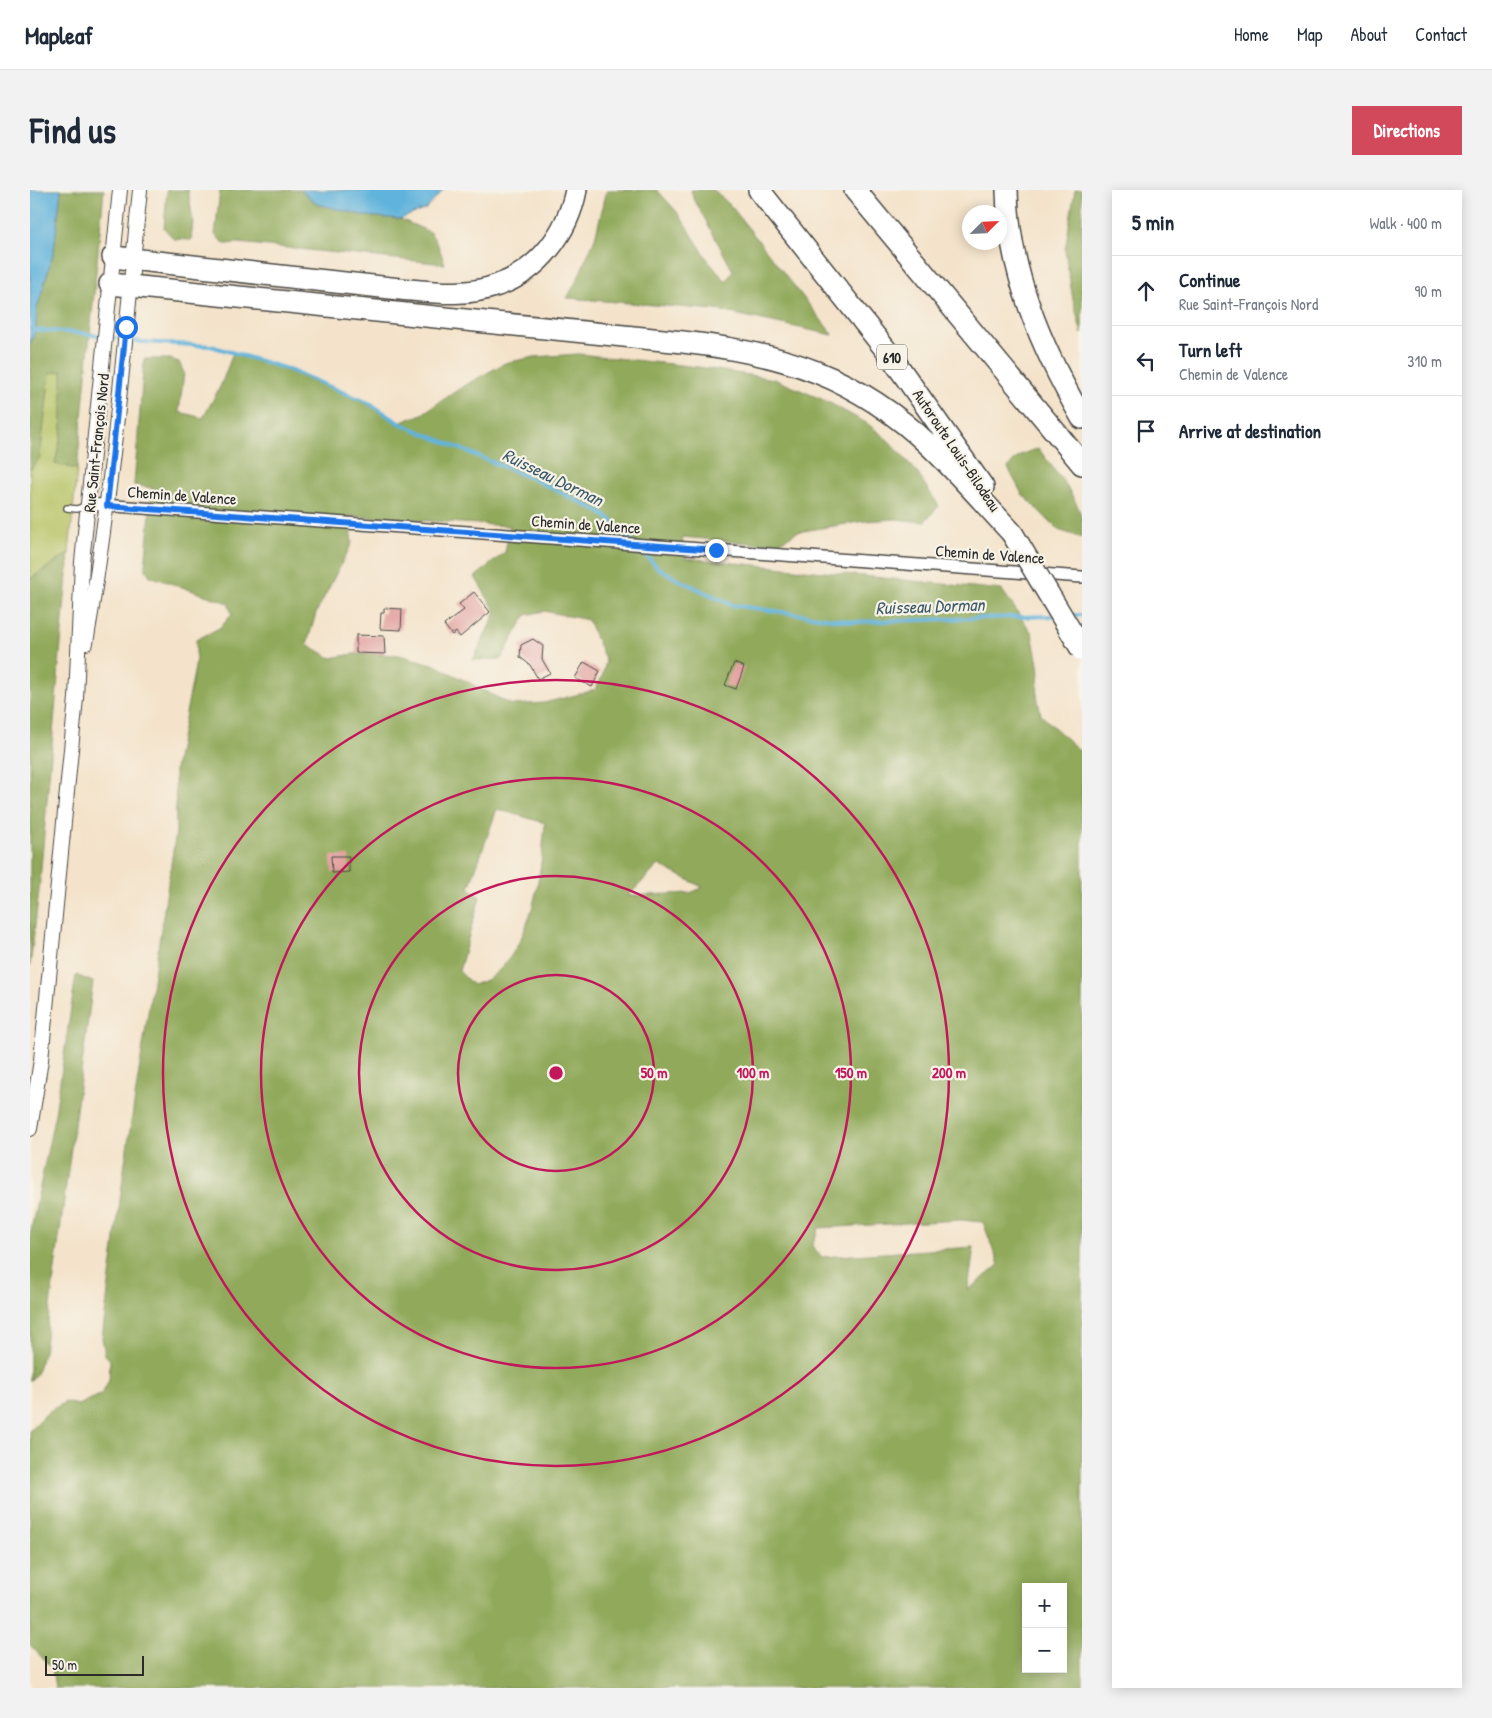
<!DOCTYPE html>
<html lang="en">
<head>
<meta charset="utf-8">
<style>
  :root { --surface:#fff; --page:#f2f2f3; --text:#1f2937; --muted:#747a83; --line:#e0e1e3; --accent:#d1495b }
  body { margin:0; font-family:"Patrick Hand",sans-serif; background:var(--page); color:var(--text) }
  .controls { position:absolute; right:15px; bottom:15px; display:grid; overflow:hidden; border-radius:0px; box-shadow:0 2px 12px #0003 }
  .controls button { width:45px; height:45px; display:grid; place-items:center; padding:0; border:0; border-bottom:1px solid var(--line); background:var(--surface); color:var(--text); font:25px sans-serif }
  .compass { position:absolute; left:932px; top:15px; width:45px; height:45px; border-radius:50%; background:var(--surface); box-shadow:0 2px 12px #0003; rotate:66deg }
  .scale { position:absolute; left:15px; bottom:12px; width:99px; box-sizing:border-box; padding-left:5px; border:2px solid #2b2b2b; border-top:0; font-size:14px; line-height:18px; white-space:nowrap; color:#2b2b2b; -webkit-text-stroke:4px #f7f3e8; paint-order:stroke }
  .stop { position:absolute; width:15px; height:15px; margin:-11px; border:4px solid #1a73e8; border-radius:50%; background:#fff }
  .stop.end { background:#1a73e8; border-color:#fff; box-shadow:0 1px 5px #0008 }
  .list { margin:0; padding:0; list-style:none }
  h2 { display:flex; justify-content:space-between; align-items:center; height:65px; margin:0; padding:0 20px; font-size:21px }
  h2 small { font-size:16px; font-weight:400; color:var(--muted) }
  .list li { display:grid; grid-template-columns:32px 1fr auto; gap:15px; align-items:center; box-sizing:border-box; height:70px; padding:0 20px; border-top:1px solid var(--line) }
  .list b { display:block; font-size:19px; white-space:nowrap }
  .list p { margin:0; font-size:16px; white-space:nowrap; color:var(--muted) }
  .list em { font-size:16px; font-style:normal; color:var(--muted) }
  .icon { flex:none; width:28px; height:28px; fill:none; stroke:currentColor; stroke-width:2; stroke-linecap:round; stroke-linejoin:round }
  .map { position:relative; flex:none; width:1052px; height:1498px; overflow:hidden; border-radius:0px }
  header { display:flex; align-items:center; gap:30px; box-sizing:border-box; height:70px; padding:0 25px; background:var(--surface); border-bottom:1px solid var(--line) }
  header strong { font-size:24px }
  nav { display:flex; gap:28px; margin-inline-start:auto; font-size:18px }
  .intro { display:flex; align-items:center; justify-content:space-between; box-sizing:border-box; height:120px; padding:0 30px }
  h1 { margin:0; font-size:35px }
  .button { padding:12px 22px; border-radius:0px; background:var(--accent); color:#fff; font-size:18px; font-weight:700 }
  main { display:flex; gap:30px; padding:0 30px }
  aside { flex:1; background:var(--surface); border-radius:0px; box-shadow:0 2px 12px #0003 }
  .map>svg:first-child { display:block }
  .green { fill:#b6c365; stroke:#707748 }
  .forest { fill:#90a95a; stroke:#5e6a42; fill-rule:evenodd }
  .water { fill:#60b3dc; stroke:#466f84 }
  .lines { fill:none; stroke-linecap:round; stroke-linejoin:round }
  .stream { stroke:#60b3dc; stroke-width:4 }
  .building { fill:#e29f9d }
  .service-casing { stroke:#494743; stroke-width:8 }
  .minor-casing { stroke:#494743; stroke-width:14 }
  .tertiary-casing { stroke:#494743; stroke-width:16 }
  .motorway-casing { stroke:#494743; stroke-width:24 }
  .service { stroke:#fff; stroke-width:5.5 }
  .minor { stroke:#fff; stroke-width:11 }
  .tertiary { stroke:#fff; stroke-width:14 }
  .motorway { stroke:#fff; stroke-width:21 }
  .motorway-bridge-casing { stroke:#494743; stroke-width:24; stroke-linecap:butt }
  .motorway-bridge { stroke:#fff; stroke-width:21 }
  .route { stroke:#1a73e8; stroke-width:6 }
  .ring { fill:none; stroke:#c2185b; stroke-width:2.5 }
  .labels { text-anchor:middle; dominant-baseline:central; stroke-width:4.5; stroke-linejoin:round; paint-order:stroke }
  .shield { fill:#f7f3e8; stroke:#686764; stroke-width:1 }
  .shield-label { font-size:15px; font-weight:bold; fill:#2b2b2b }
  .street-label { font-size:16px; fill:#2b2b2b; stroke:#f7f3e8 }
  .water-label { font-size:18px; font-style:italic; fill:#3e5b69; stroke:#f7f3e8 }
  .centre { fill:#c2185b; stroke:#f7f3e8; stroke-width:2.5 }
  .ring-label { font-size:15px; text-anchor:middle; font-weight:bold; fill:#c2185b; stroke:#f7f3e8; stroke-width:4.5; stroke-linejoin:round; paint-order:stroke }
</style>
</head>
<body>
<header>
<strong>Mapleaf</strong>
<nav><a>Home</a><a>Map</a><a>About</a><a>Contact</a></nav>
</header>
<div class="intro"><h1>Find us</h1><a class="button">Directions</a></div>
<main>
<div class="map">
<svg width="1052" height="1498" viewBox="0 0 1052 1498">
  <rect width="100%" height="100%" fill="#f7f3e8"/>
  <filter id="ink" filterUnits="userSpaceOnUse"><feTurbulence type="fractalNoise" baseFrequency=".02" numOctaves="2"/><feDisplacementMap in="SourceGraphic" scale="10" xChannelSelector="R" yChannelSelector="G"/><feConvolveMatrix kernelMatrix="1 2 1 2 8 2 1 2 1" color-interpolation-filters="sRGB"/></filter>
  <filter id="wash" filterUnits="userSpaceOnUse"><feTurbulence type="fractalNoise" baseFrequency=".0096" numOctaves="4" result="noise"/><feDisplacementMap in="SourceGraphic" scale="20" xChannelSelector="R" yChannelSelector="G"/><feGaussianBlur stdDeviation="1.12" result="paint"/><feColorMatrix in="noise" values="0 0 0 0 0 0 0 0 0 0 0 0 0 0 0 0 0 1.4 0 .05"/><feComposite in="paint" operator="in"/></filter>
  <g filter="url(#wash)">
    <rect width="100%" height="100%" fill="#f4e3ca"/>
    <polygon class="green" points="33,181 32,240 25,274 47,279 39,363 0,389 0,280 10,266 20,182"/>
    <g class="forest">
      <polygon points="31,0 74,0 47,279 25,274 32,240 32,181 20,183 10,267 0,280 0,155 6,140 7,119 24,60"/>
      <polygon points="137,0 158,0 163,32 161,50 144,49 134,38"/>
      <polygon points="190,0 271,0 287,14 336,26 370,29 400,42 408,55 415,74 209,53 195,54 185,45"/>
      <polygon points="577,0 627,0 648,23 680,73 696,92 703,81 663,7 661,0 684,0 701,16 803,145 686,120 537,108 547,90 565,48"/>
      <polygon points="1045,0 1052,0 1052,144 1043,110 1035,60"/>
      <path d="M203,163L258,179L339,213L369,233L392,224L432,197L475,173L504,167L549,164L668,177L744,189L796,211L838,234L858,250L886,281L909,316L894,332L866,329L835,331L767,342L752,351L732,354L652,347L656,368L972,400L1002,443L1009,480L1007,506L1011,525L1052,563V1498H25L22,1478L0,1455V1240L19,1221L36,1212L48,1215L72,1204L79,1190L80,1170L75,1165L72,1148L95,972L146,642L145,579L166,472V450L191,437L202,424L198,413L120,386L115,378L122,298L104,295L114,169H140L149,172L154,183L149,222L173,228L191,195ZM319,326L480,336L475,362L445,387L466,422L443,470L471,469L496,425L514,421L558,430L576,471L572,487L565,500L514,513L482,515L403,474L369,465L323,464L301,468L277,454L286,423L322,353ZM467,619L515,633C511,683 504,755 460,788C455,791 448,793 443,795L429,781L450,707L439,698ZM629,675L672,697V698L660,703L598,706ZM931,1030L953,1032L969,1075L938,1100L944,1057L792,1067L782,1056L789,1038ZM996,1397H1033V1479H996Z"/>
      <path d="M1009,259C1023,279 1047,305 1052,330C1052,335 1052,340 1052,345L1050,347L1028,340L992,304L978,278C987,266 993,262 1009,259Z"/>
      <polygon points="39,363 9,701 0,777 0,389"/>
      <polygon points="46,785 63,792 14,1162 6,1184 0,1191 0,1045 25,924"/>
    </g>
    <g class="water">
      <polygon points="0,0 31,0 24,60 7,119 6,140 0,155"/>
      <polygon points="271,0 413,0 396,19 370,29 336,26 287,14"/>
    </g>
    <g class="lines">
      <g class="stream">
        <polyline points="6,140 50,143 112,152 181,156 257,179 339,213 369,233 505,290 568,321 581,330 601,351"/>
        <polyline points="608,357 628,378 647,389 702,415 824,432 1022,426"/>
        <polyline points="1039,425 1052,425"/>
      </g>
    </g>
    <g id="blocks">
      <g class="building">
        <polygon points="444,402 460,422 430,447 426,442 422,445 414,435 434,420 429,414"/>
        <polygon points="354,418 372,419 371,440 350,439 351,423 354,423"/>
        <polygon points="326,445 354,446 355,464 326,463"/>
        <polygon points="503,449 513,456 512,469 520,483 508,489 500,475 490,467 491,455"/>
        <polygon points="554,472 570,481 562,497 545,488"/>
        <polygon points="704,473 714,477 706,499 695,495"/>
        <polygon points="301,666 319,666 319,682 302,683"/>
      </g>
    </g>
  </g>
  <g filter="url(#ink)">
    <use href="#blocks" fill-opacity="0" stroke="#494743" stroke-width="1"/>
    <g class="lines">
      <g class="service-casing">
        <polyline id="service" points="37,318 47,319 57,315"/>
      </g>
      <g class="minor-casing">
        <polyline id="minor" points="58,314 1052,387"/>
      </g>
      <g class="tertiary-casing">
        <g id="tertiary">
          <path d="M56,453C82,303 95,151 110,0"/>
          <polyline points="0,939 11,870 46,508 52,372 90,0"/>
        </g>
      </g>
      <g class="motorway-casing">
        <g id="motorway">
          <polyline points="729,0 860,165 953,297"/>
          <polyline points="825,0 1052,274"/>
          <path d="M977,0C978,81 1012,159 1052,228"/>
          <path d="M83,67C151,75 219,82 287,90C315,93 342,96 370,99C404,102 436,107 468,95C509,81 538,42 546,0"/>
          <path d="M80,94L653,152C752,163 827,186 901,257C929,284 955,314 982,343"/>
        </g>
      </g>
      <use href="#service" class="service"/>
      <use href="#minor" class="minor"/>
      <use href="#tertiary" class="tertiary"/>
      <use href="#motorway" class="motorway"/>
      <g class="motorway-bridge-casing">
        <polyline id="motorway-bridge" points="982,343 1052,460"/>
      </g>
      <use href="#motorway-bridge" class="motorway-bridge"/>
    </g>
  </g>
  <g class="lines" filter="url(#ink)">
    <polyline class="route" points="96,137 77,316 686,360"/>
  </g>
  <g class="ring">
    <circle cx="526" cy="883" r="98"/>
    <circle cx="526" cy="883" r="197"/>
    <circle cx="526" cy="883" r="295"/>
    <circle cx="526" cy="883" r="393"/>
  </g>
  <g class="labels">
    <rect class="shield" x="847" y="154.5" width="30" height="25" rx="4"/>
    <g class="shield-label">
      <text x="862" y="167">610</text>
    </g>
    <g class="street-label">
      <text transform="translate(66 253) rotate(-84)">Rue Saint-François Nord</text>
      <text transform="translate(927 260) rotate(56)">Autoroute Louis-Bilodeau</text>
      <text transform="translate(152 305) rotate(4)">Chemin de Valence</text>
      <text transform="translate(556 334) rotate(4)">Chemin de Valence</text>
      <text transform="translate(960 364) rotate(4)">Chemin de Valence</text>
    </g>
    <g class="water-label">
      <text transform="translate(523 287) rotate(26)">Ruisseau Dorman</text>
      <text transform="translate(900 416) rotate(-2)">Ruisseau Dorman</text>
    </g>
  </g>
  <circle cx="526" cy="883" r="8" class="centre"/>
  <g class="ring-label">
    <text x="624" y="888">50 m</text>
    <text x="723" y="888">100 m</text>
    <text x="821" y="888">150 m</text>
    <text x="919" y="888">200 m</text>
  </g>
</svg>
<div class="controls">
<button>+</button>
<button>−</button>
</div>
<svg class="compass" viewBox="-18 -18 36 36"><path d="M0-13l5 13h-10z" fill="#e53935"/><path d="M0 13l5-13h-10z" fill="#747a83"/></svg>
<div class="scale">50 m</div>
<div class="stop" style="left:96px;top:137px"></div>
<div class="stop end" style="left:686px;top:360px"></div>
</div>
<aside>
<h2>5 min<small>Walk · 400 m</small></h2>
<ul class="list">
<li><svg class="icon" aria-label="ahead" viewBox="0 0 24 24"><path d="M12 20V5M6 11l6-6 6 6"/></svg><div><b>Continue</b><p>Rue Saint-François Nord</p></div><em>90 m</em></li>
<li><svg class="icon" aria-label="left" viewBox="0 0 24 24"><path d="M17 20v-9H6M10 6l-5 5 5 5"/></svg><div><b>Turn left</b><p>Chemin de Valence</p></div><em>310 m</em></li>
<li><svg class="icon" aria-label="arrive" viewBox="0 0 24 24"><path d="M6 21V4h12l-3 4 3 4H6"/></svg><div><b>Arrive at destination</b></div></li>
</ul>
</aside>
</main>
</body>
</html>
